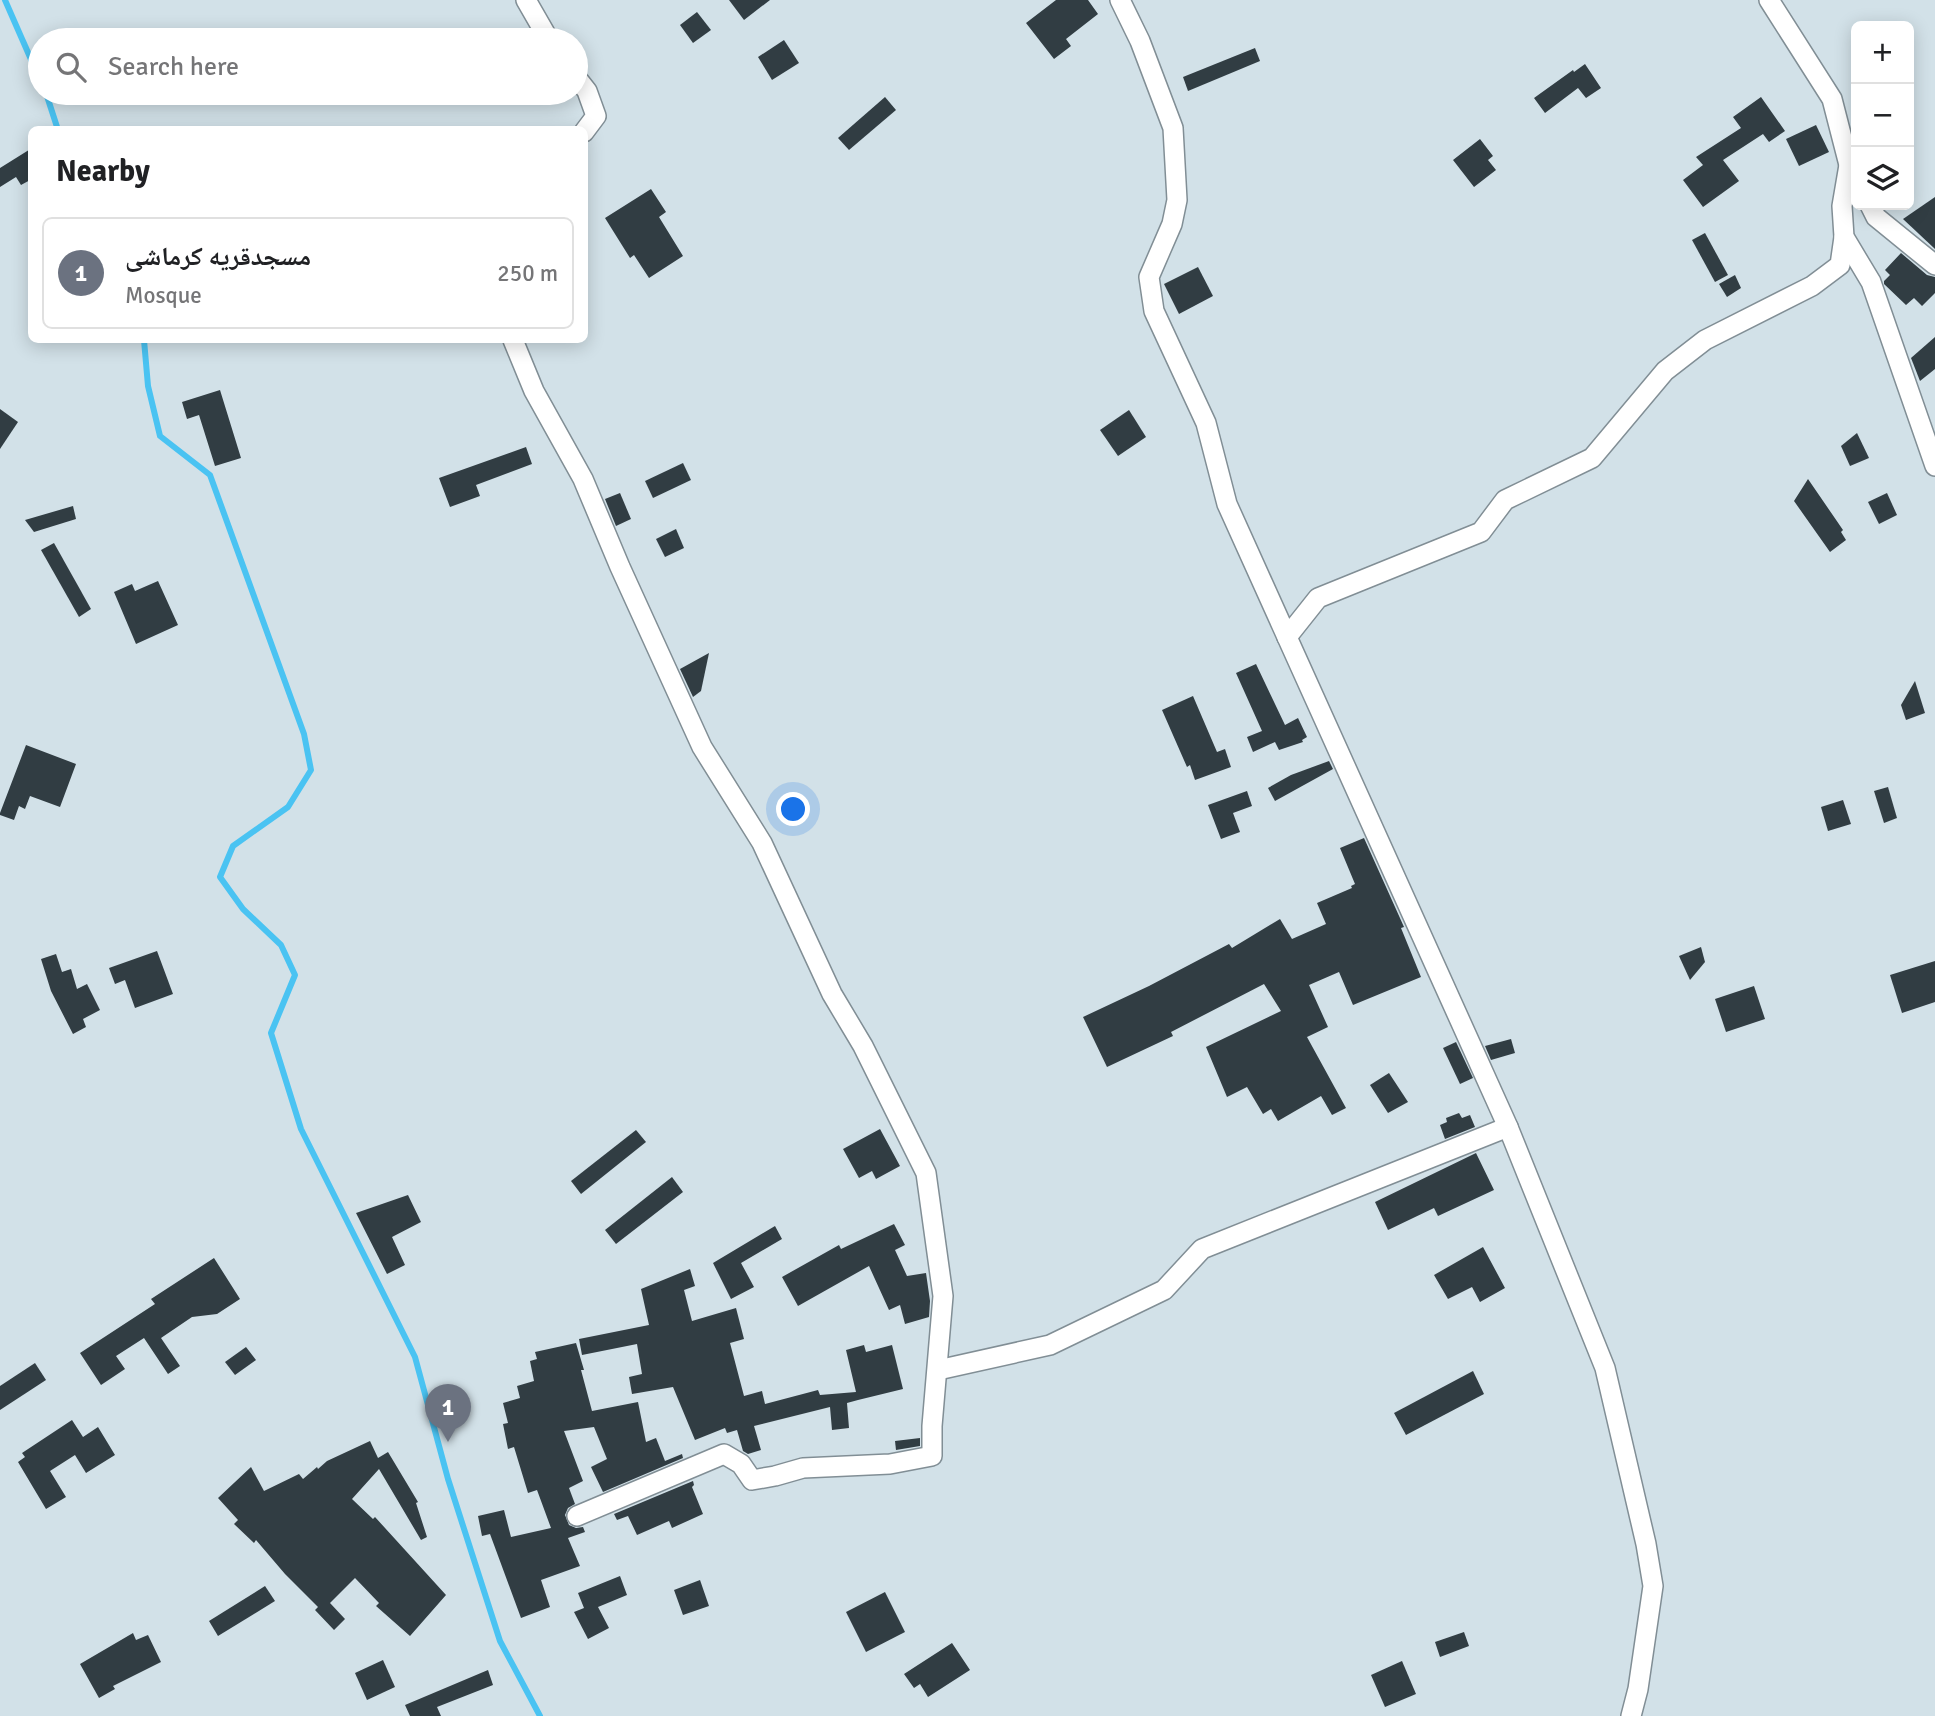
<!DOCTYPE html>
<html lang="en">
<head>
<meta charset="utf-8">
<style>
  :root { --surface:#fff; --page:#f2f2f2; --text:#202124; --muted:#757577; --line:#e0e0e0; --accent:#ea580c }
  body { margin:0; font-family:Signika,"Noto Naskh Arabic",sans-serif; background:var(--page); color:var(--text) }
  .controls { position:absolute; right:21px; top:21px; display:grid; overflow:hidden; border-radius:10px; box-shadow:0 4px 18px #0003 }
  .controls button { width:63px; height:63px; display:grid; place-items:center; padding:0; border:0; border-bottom:2px solid var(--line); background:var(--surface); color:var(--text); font:35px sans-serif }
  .you { position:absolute; left:794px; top:810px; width:24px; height:24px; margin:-18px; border:5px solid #fff; border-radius:50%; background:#1a73e8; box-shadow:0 0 0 10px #1a73e833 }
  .badge { display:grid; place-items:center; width:46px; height:46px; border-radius:50%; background:var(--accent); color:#fff; font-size:23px; font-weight:700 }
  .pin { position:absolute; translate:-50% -58px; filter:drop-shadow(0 2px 4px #0008) }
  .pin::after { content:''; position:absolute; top:37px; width:24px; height:21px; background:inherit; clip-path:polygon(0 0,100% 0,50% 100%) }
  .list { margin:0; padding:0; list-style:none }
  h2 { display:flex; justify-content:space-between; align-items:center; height:91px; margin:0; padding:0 28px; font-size:30px }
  h2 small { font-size:23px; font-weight:400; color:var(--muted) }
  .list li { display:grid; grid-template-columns:46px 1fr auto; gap:21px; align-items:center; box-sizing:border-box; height:112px; margin:0 14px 14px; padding:0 14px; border:2px solid var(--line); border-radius:10px }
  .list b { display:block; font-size:26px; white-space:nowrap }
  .list p { margin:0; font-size:23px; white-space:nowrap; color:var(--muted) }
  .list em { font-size:23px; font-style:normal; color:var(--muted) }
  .icon { flex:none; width:38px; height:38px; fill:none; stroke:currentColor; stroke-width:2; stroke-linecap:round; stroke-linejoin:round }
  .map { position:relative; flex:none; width:1935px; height:1716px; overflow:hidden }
  .search { position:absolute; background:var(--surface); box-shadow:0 4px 18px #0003; left:28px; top:28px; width:560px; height:77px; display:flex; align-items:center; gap:18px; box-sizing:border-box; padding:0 24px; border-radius:38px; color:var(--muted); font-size:26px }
  .panel { position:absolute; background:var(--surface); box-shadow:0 4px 18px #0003; left:28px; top:126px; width:560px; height:217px; border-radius:10px }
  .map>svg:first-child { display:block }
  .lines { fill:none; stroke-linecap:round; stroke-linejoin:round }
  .stream { stroke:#4ac3f2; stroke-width:6 }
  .building { fill:#313d43 }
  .minor-casing { stroke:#818e95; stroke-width:22 }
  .minor { stroke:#fff; stroke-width:19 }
</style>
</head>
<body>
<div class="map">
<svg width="1935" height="1716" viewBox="0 0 1935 1716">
  <rect width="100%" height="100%" fill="#d2e1e8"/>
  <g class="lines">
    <g class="stream">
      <polyline points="5,0 40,80"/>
      <polyline points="46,93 58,130"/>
      <polyline points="144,340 148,386 160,436 210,475 304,734 311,770 288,807 233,846 220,877 243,909 281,945 295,975 271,1033 301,1129 415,1357 448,1479 500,1641 540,1716"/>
    </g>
  </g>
  <g class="building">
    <polygon points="729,0 770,0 744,20"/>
    <polygon points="1056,0 1088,0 1098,14 1066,39 1071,46 1054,59 1026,23"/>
    <polygon points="697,12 711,30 693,43 680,25"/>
    <polygon points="784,40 799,63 772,80 758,57"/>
    <polygon points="1255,48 1260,61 1188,91 1183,77"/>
    <polygon points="1585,64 1601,88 1586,98 1578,88 1545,113 1534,98 1573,70 1574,72"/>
    <polygon points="885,97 896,110 849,150 838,138"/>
    <polygon points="1761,97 1785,131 1769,142 1763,134 1723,160 1739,181 1703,207 1683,180 1703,165 1696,157 1741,128 1733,117"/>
    <polygon points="1816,125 1829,152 1799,166 1786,139"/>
    <polygon points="1480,139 1493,156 1488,160 1496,170 1474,187 1453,160"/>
    <polygon points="32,148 32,179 21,185 16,177 0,187 0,168"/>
    <polygon points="651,189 666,212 659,217 683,256 649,278 634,255 630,258 605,218"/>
    <polygon points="1935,197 1935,249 1903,219"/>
    <polygon points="1705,233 1728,275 1715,282 1692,240"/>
    <polygon points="1901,253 1927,275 1935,277 1935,293 1922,306 1914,298 1906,305 1884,284 1884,281 1890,275 1885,270"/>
    <polygon points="1198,267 1213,296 1179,314 1164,284"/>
    <polygon points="1735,275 1741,288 1727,297 1719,284"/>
    <polygon points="1935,337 1935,369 1920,381 1911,358"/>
    <polygon points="220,390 241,458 215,466 199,415 187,419 182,402"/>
    <polygon points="0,409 18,422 0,449"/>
    <polygon points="1129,410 1146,437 1118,456 1100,430"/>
    <polygon points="1857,433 1869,458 1850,466 1841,446"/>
    <polygon points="526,447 532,464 476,485 480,496 450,507 439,478"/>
    <polygon points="683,463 691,480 653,498 645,481"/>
    <polygon points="1808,479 1843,530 1841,532 1846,540 1830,552 1794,501"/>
    <polygon points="620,493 631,519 616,526 605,499"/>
    <polygon points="1887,493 1897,515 1879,524 1868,502"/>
    <polygon points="73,506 76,519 34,532 25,520"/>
    <polygon points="676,529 684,548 665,557 656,539"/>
    <polygon points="54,543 91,609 79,617 41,550"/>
    <polygon points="158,581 178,625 136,644 114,592 132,584 135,591"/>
    <polygon points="709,653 701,691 693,697 680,669"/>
    <polygon points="1256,664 1285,725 1298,718 1307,737 1302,740 1303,742 1279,750 1275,742 1253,752 1247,737 1262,731 1236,673"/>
    <polygon points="1915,681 1925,713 1906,720 1901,705"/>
    <polygon points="1193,696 1217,752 1225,749 1231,767 1195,780 1190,765 1187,767 1162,710"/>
    <polygon points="26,745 76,764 60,807 30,796 25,809 19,806 14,820 0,815 0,813"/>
    <polygon points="1329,761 1333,769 1275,801 1268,788 1291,775"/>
    <polygon points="1888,787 1897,818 1884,823 1874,791"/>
    <polygon points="1247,791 1252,806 1233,813 1240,832 1221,839 1208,805"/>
    <polygon points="1843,800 1851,824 1828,831 1821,807"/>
    <polygon points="1364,838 1404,927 1401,928 1421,977 1353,1005 1339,972 1309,985 1328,1027 1307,1037 1346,1108 1332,1115 1321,1096 1278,1121 1271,1109 1263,1114 1247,1087 1227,1097 1206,1047 1281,1011 1264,984 1171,1032 1173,1036 1107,1067 1083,1017 1149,986 1229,944 1232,948 1280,919 1292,939 1326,924 1317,903 1352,888 1351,886 1355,884 1340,848"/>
    <polygon points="1701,947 1705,962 1690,980 1679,956"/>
    <polygon points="157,951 173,994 135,1008 125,980 115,984 109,968"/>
    <polygon points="56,954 62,972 71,969 77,989 87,984 100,1010 83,1019 86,1027 73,1034 51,991 41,959"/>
    <polygon points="1935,961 1935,1002 1902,1013 1890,975"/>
    <polygon points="1754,986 1765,1019 1726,1032 1715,999"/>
    <polygon points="1511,1039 1515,1053 1491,1060 1485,1046"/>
    <polygon points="1456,1042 1473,1078 1460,1084 1443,1048"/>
    <polygon points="1389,1073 1408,1102 1388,1113 1370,1085"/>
    <polygon points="1459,1113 1462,1118 1470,1115 1475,1127 1445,1139 1440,1125 1447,1122 1446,1118"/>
    <polygon points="880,1129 900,1166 876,1179 872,1171 859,1178 843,1149"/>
    <polygon points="636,1130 646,1142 581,1194 571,1181"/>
    <polygon points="1476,1153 1494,1190 1438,1216 1434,1208 1388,1230 1375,1202"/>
    <polygon points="672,1177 683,1192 616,1244 605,1230"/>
    <polygon points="408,1195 421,1222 392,1237 405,1265 387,1274 356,1213"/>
    <polygon points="894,1224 905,1245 895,1250 907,1276 926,1273 930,1301 929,1317 905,1324 900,1305 889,1310 869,1266 798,1306 782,1277 839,1245 841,1249"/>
    <polygon points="775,1226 782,1239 741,1263 754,1287 731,1299 713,1263"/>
    <polygon points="1483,1247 1505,1288 1480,1302 1472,1287 1448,1299 1434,1275"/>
    <polygon points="214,1258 240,1299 217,1314 192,1317 161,1338 180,1366 168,1374 144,1338 116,1356 125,1369 101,1385 80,1353 155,1304 151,1299"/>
    <polygon points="690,1269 695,1286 684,1290 692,1321 736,1308 744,1339 730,1343 744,1396 762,1391 765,1404 818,1390 820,1395 856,1392 846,1350 864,1345 866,1352 892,1345 903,1389 858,1400 857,1395 858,1400 847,1403 849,1428 832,1430 830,1407 754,1426 761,1450 748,1454 743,1451 737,1430 727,1433 725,1428 695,1440 673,1387 632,1394 629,1377 642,1374 637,1344 582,1355 579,1339 649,1325 641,1289"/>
    <polygon points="576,1343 584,1370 581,1370 592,1411 638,1402 646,1442 656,1438 665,1461 682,1454 683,1458 603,1492 591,1467 607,1459 594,1427 564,1431 583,1481 569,1488 575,1504 568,1508 565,1515 569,1525 576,1528 583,1527 585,1532 568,1538 580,1566 541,1580 550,1607 521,1618 490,1534 482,1536 478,1516 504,1510 511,1537 551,1528 537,1490 528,1493 514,1447 508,1449 503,1424 508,1423 503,1403 520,1398 517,1386 534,1381 530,1361 537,1359 535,1352"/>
    <polygon points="246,1347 256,1360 235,1375 225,1362"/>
    <polygon points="35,1363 46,1380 0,1410 0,1386"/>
    <polygon points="1473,1371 1484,1394 1406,1435 1394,1413"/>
    <polygon points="72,1420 83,1437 98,1427 115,1455 86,1473 75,1455 50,1471 66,1497 46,1509 18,1462 25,1457 22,1453"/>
    <polygon points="920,1438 920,1446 896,1450 895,1441"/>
    <polygon points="370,1441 378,1458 388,1452 418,1502 416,1503 427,1537 421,1540 379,1469 352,1499 373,1519 375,1517 446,1595 410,1636 376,1606 379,1603 355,1578 330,1603 345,1619 334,1630 315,1610 318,1607 285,1574 256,1540 254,1543 234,1524 238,1520 218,1498 251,1467 264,1491 299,1474 303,1479 317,1467 318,1469 327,1461"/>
    <polygon points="693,1481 694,1485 692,1487 703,1514 672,1528 669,1521 637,1535 628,1516 617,1520 614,1514"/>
    <polygon points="620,1576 627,1595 598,1607 609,1628 588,1639 574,1612 584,1608 578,1593"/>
    <polygon points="700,1580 709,1606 683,1615 674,1590"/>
    <polygon points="265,1586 275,1601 218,1636 209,1621"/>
    <polygon points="885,1592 905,1632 866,1652 846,1612"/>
    <polygon points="1464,1632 1469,1646 1440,1657 1435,1642"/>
    <polygon points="133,1633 136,1640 148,1635 161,1662 113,1686 115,1689 99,1698 80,1664"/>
    <polygon points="952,1643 970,1670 928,1697 920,1684 914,1688 904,1674"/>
    <polygon points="383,1660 395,1687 367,1700 355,1673"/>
    <polygon points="1402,1661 1416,1694 1385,1707 1371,1675"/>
    <polygon points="488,1670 493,1685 437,1707 441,1716 410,1716 405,1705"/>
  </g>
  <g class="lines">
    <g class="minor-casing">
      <g id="minor">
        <polyline points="526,0 549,40"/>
        <polyline points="1120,0 1140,41 1173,128 1177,200 1172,224 1149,277 1154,311 1206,423 1227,504 1508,1127 1605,1368 1646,1544 1653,1586 1638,1689 1631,1716"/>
        <polyline points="1769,0 1832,99 1849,165 1854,175"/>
        <polyline points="576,77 587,91 596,116 584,132"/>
        <polyline points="1849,165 1842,206 1844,237 1871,282 1935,466"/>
        <polyline points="1870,205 1876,217 1935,265"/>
        <polyline points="513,340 534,391 583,479 620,567 702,747 762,843 832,994 863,1046 926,1173 943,1296 932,1426 932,1456 890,1464 803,1468 775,1476 752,1480 741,1464 724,1454 577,1516"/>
        <polyline points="1287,637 1318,598 1481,532 1505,500 1592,458 1665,371 1705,340 1812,286 1840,265 1844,237"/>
        <polyline points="938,1370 1050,1345 1164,1290 1202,1249 1508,1127"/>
      </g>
    </g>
    <use href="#minor" class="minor"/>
  </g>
</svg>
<div class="controls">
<button>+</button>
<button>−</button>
<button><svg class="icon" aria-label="layers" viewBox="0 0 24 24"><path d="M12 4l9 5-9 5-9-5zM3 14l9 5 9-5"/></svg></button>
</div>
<div class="you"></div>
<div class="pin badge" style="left:448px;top:1442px;background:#6b7280">1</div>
<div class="search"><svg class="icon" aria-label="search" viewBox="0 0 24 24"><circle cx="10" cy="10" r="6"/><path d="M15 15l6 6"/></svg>Search here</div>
<section class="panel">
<h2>Nearby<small></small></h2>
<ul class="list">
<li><span class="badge" style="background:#6b7280">1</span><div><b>مسجدقریه کرماشی</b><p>Mosque</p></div><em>250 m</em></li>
</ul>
</section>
</div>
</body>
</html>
